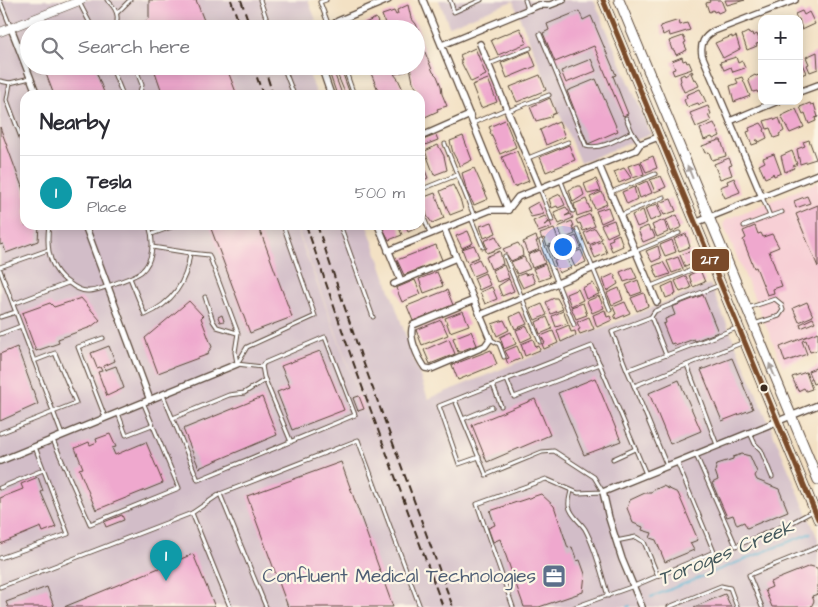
<!DOCTYPE html>
<html lang="en">
<head>
<meta charset="utf-8">
<style>
  :root { --surface:#fff; --page:#f7f7f7; --text:#2b2b33; --muted:#7c7c81; --line:#e1e1e2; --accent:#c8321e }
  body { margin:0; font-family:"Architects Daughter",sans-serif; background:var(--page); color:var(--text) }
  .controls { position:absolute; right:15px; top:15px; display:grid; overflow:hidden; border-radius:10px; box-shadow:0 2px 12px #0003 }
  .controls button { width:45px; height:45px; display:grid; place-items:center; padding:0; border:0; border-bottom:1px solid var(--line); background:var(--surface); color:var(--text); font:25px sans-serif }
  .you { position:absolute; left:562px; top:246px; width:18px; height:18px; margin:-12px; border:4px solid #fff; border-radius:50%; background:#1a73e8; box-shadow:0 0 0 8px #1a73e833 }
  .badge { display:grid; place-items:center; width:32px; height:32px; border-radius:50%; background:var(--accent); color:#fff; font-size:16px; font-weight:700 }
  .pin { position:absolute; translate:-50% -41px; filter:drop-shadow(0 1px 2px #0008) }
  .pin::after { content:''; position:absolute; top:26px; width:18px; height:15px; background:inherit; clip-path:polygon(0 0,100% 0,50% 100%) }
  .list { margin:0; padding:0; list-style:none }
  h2 { display:flex; justify-content:space-between; align-items:center; height:65px; margin:0; padding:0 20px; font-size:21px }
  h2 small { font-size:16px; font-weight:400; color:var(--muted) }
  .list li { display:grid; grid-template-columns:32px 1fr auto; gap:15px; align-items:center; box-sizing:border-box; height:75px; padding:0 20px; border-top:1px solid var(--line) }
  .list b { display:block; font-size:19px; white-space:nowrap }
  .list p { margin:0; font-size:16px; white-space:nowrap; color:var(--muted) }
  .list em { font-size:16px; font-style:normal; color:var(--muted) }
  .icon { flex:none; width:28px; height:28px; fill:none; stroke:currentColor; stroke-width:2; stroke-linecap:round; stroke-linejoin:round }
  .map { position:relative; flex:none; width:818px; height:607px; overflow:hidden }
  .search { position:absolute; background:var(--surface); box-shadow:0 2px 12px #0003; left:20px; top:20px; width:405px; height:55px; display:flex; align-items:center; gap:12px; box-sizing:border-box; padding:0 18px; border-radius:28px; color:var(--muted); font-size:19px }
  .panel { position:absolute; background:var(--surface); box-shadow:0 2px 12px #0003; left:20px; top:90px; width:405px; height:140px; border-radius:15px }
  .map>svg:first-child { display:block }
  .built { fill:#f7cfd5 }
  .industrial { fill:#d2bdc8 }
  .lines { fill:none; stroke-linecap:round; stroke-linejoin:round }
  .stream { stroke:#55b0d3; stroke-width:2 }
  .building { fill:#efa8ce }
  .service-casing { stroke:#574537; stroke-width:5 }
  .minor-casing { stroke:#574537; stroke-width:8 }
  .tertiary-casing { stroke:#574537; stroke-width:9 }
  .primary-casing { stroke:#574537; stroke-width:11 }
  .service { stroke:#fff; stroke-width:3 }
  .minor { stroke:#fff; stroke-width:5.5 }
  .tertiary { stroke:#fff; stroke-width:8 }
  .primary { stroke:#fff; stroke-width:9 }
  .rail { stroke:#3b2a1e; stroke-width:2; stroke-dasharray:8 4; stroke-linecap:butt }
  .bus-1-casing { stroke:#fcf5e5; stroke-width:9 }
  .bus-1 { stroke:#7a4b2a; stroke-width:5 }
  .oneway { fill:#a79f9a }
  .bus-dot { fill:#3b2a1e; stroke:#fcf5e5; stroke-width:2 }
  .labels { text-anchor:middle; dominant-baseline:central; stroke-width:4.5; stroke-linejoin:round; paint-order:stroke }
  .service-label { font-size:19px; fill:#4e5e75; stroke:#fcf5e5; text-anchor:end }
  .water-label { font-size:20px; font-style:italic; fill:#44595d; stroke:#fcf5e5 }
  .line-badge { stroke:#fcf5e5; stroke-width:2 }
  .badge-label { font-size:14px; text-anchor:middle; font-weight:bold; fill:#fff }
</style>
</head>
<body>
<div class="map">
<svg width="818" height="607" viewBox="0 0 818 607">
  <rect width="100%" height="100%" fill="#fcf5e5"/>
  <filter id="ink" filterUnits="userSpaceOnUse"><feTurbulence type="fractalNoise" baseFrequency=".02" numOctaves="2"/><feDisplacementMap in="SourceGraphic" scale="10" xChannelSelector="R" yChannelSelector="G"/><feConvolveMatrix kernelMatrix="1 2 1 2 8 2 1 2 1" color-interpolation-filters="sRGB"/></filter>
  <filter id="wash" filterUnits="userSpaceOnUse"><feTurbulence type="fractalNoise" baseFrequency=".0096" numOctaves="4" result="noise"/><feDisplacementMap in="SourceGraphic" scale="20" xChannelSelector="R" yChannelSelector="G"/><feGaussianBlur stdDeviation="1.12" result="paint"/><feColorMatrix in="noise" values="0 0 0 0 0 0 0 0 0 0 0 0 0 0 0 0 0 1.4 0 .05"/><feComposite in="paint" operator="in"/></filter>
  <g filter="url(#wash)">
    <rect width="100%" height="100%" fill="#f3e1c4"/>
    <polygon class="built" points="818,182 818,353 783,366 723,224 727,219"/>
    <g class="industrial">
      <polygon points="0,0 308,0 316,20 294,29 29,29 29,66 306,66 317,95 25,95 25,225 295,225 420,558 296,225 367,225 428,399 710,284 818,539 818,607 0,607"/>
      <polygon points="439,0 594,0 651,134 580,163 513,1 449,26"/>
    </g>
    <g class="lines">
      <g class="stream">
        <polyline points="651,597 811,533"/>
        <polyline points="627,607 630,606"/>
      </g>
    </g>
    <g id="blocks">
      <g class="building">
        <polygon points="149,0 196,0 205,23 199,29 137,29 149,18"/>
        <polygon points="709,0 721,0 725,10 718,13 717,11 714,12 713,10 709,12 706,3 710,2"/>
        <polygon points="725,0 745,0 727,5"/>
        <polygon points="408,5 411,18 416,24 420,34 420,40 433,72 437,76 441,86 442,94 447,106 437,109 438,111 423,118 420,111 420,100 422,99 413,82 410,67 406,69 407,71 394,74 398,79 405,94 380,95 368,66 416,66 416,29 387,29 382,15 394,11 396,15 398,14 397,10"/>
        <polygon points="579,11 583,20 591,16 616,75 613,76 628,114 623,116 594,46 555,62 543,33 549,30 547,24"/>
        <polygon points="802,11 804,15 809,12 815,24 802,30 799,19 797,19 795,14"/>
        <polygon points="376,18 381,29 350,29 363,24 365,28 367,27 365,23"/>
        <polygon points="679,20 680,25 687,23 690,30 670,36 669,32 663,35 660,26"/>
        <polygon points="520,28 527,43 498,55 491,40"/>
        <polygon points="748,32 749,34 752,33 753,36 757,34 760,43 756,44 757,46 747,50 742,35"/>
        <polygon points="683,36 686,42 684,43 687,50 676,55 674,50 672,50 669,41"/>
        <polygon points="732,36 732,38 736,36 740,49 723,58 715,43"/>
        <polygon points="475,48 486,75 471,82 460,60 462,60 460,55"/>
        <polygon points="530,51 536,66 507,78 501,63"/>
        <polygon points="817,52 818,69 810,72 807,65 809,64 806,57"/>
        <polygon points="682,57 683,61 686,60 687,63 689,62 692,69 674,75 672,70 675,69 672,61"/>
        <polygon points="736,57 738,63 742,61 745,68 733,72 731,67 724,70 720,62"/>
        <polygon points="799,57 806,73 799,76"/>
        <polygon points="591,59 596,71 566,83 561,71"/>
        <polygon points="43,66 94,66 105,95 54,95"/>
        <polygon points="153,66 226,66 237,95 163,95"/>
        <polygon points="334,66 340,66 349,91 345,93"/>
        <polygon points="332,67 342,94 340,95 337,95 328,69"/>
        <polygon points="692,71 693,73 691,73 694,80 696,79 699,86 684,92 680,82 681,81 680,76 684,74 685,76"/>
        <polygon points="540,75 546,90 517,102 510,87"/>
        <polygon points="755,75 756,76 759,75 762,82 762,91 758,93 757,91 753,92 748,79"/>
        <polygon points="742,77 750,96 734,102 730,86 738,83 736,79"/>
        <polygon points="488,79 497,102 481,108 472,85"/>
        <polygon points="596,79 618,131 588,144 567,91"/>
        <polygon points="700,89 706,102 699,105 698,103 687,107 684,100 687,98 686,95"/>
        <polygon points="550,98 556,113 551,115 551,117 536,121 530,107"/>
        <polygon points="810,103 811,105 814,104 818,117 815,118 816,121 809,124 805,113 803,114 800,107"/>
        <polygon points="708,106 711,114 708,115 711,121 696,127 690,113"/>
        <polygon points="796,109 804,127 790,133 781,116"/>
        <polygon points="774,118 775,120 779,118 784,131 779,134 780,136 774,138 770,128 767,129 764,121"/>
        <polygon points="505,120 516,147 500,154 490,132 491,131 489,127"/>
        <polygon points="559,122 565,137 546,145 540,130 554,123 554,124"/>
        <polygon points="714,123 720,136 713,139 712,137 704,140 700,129"/>
        <polygon points="761,123 765,129 764,130 767,138 759,142 758,140 756,140 758,143 752,145 747,132 750,131 749,128"/>
        <polygon points="0,127 25,195 25,225 39,225 38,241 6,253 3,244 0,245"/>
        <polygon points="436,135 438,140 420,147 420,141"/>
        <polygon points="463,136 472,160 460,166 453,153 450,141"/>
        <polygon points="719,140 721,140 726,156 712,160 709,152 705,153 702,146"/>
        <polygon points="809,140 816,159 800,164 797,149 805,146 803,142"/>
        <polygon points="438,145 444,156 447,170 434,175 425,151"/>
        <polygon points="569,145 575,160 546,172 540,157"/>
        <polygon points="517,151 529,181 514,187 502,157"/>
        <polygon points="792,151 797,164 793,166 794,168 785,172 781,156"/>
        <polygon points="774,154 781,173 774,176 773,173 772,175 765,178 759,165 765,162 763,158"/>
        <polygon points="653,156 657,168 646,172 641,161"/>
        <polygon points="420,158 428,178 420,182"/>
        <polygon points="729,158 732,165 729,166 732,175 720,179 714,164"/>
        <polygon points="640,162 644,174 633,178 628,166"/>
        <polygon points="474,168 488,199 474,205 467,192 462,173"/>
        <polygon points="624,168 631,178 619,183 614,172"/>
        <polygon points="661,176 666,187 655,192 650,180"/>
        <polygon points="734,178 740,192 725,198 720,187 728,184 727,181"/>
        <polygon points="596,179 601,191 588,194 584,184"/>
        <polygon points="647,181 652,193 640,198 636,186"/>
        <polygon points="453,185 461,202 463,210 450,215 440,191"/>
        <polygon points="577,186 581,186 584,195 573,202 569,190"/>
        <polygon points="634,187 637,199 627,204 622,192"/>
        <polygon points="602,192 607,204 595,209 590,197"/>
        <polygon points="435,193 444,218 432,223 427,216 422,198"/>
        <polygon points="560,194 565,205 558,208 557,206 552,208 549,199"/>
        <polygon points="807,196 810,203 796,208 794,201"/>
        <polygon points="586,199 591,211 577,216 574,204"/>
        <polygon points="671,199 676,211 664,215 659,203"/>
        <polygon points="538,202 544,214 531,217 527,208"/>
        <polygon points="657,204 662,216 650,221 645,209"/>
        <polygon points="818,205 818,267 796,214"/>
        <polygon points="566,207 570,213 565,216 571,214 573,218 559,224 554,212"/>
        <polygon points="608,207 612,218 601,223 596,211"/>
        <polygon points="643,210 647,223 637,227 632,215"/>
        <polygon points="590,214 595,226 583,231 580,223 578,224 576,220"/>
        <polygon points="677,215 682,227 671,232 666,220"/>
        <polygon points="545,216 549,222 544,225 550,222 552,227 538,232 533,221"/>
        <polygon points="614,220 618,232 607,237 601,225"/>
        <polygon points="664,220 668,232 657,237 652,225"/>
        <polygon points="572,221 574,226 572,226 575,234 563,239 558,227"/>
        <polygon points="492,222 496,233 484,238 480,226"/>
        <polygon points="214,225 258,225 292,317 250,333 210,226"/>
        <polygon points="381,225 398,225 402,235 389,240"/>
        <polygon points="405,225 421,225 421,226 408,232"/>
        <polygon points="648,226 650,231 652,230 655,237 643,242 638,230"/>
        <polygon points="755,226 758,234 761,233 763,237 772,234 779,247 769,251 782,286 773,289 774,293 767,295 756,267 754,268 743,240 746,238 743,231"/>
        <polygon points="595,228 602,239 589,245 584,233"/>
        <polygon points="554,229 559,241 547,246 544,238 542,239 540,234"/>
        <polygon points="468,231 473,243 462,248 456,236"/>
        <polygon points="619,234 623,246 612,251 608,241 613,239 612,237"/>
        <polygon points="686,234 690,247 679,251 674,239"/>
        <polygon points="496,236 501,248 487,253 485,249 487,248 484,241"/>
        <polygon points="536,236 538,241 536,241 539,249 528,254 523,242"/>
        <polygon points="576,236 581,248 567,253 564,241"/>
        <polygon points="672,240 676,252 665,256 660,245"/>
        <polygon points="602,241 607,253 595,258 590,246"/>
        <polygon points="559,242 566,254 553,259 548,247"/>
        <polygon points="518,243 522,249 523,256 511,261 503,249"/>
        <polygon points="436,245 442,260 404,275 397,260"/>
        <polygon points="474,245 479,257 467,262 462,249"/>
        <polygon points="658,246 661,258 652,262 646,251"/>
        <polygon points="540,250 545,263 532,268 528,255"/>
        <polygon points="581,250 586,262 575,267 569,254"/>
        <polygon points="500,251 503,264 491,269 486,257"/>
        <polygon points="692,251 697,262 685,267 680,255"/>
        <polygon points="566,256 571,268 559,273 554,261"/>
        <polygon points="524,257 530,269 517,274 511,262"/>
        <polygon points="678,257 683,269 672,273 667,261"/>
        <polygon points="479,259 485,271 473,276 468,264"/>
        <polygon points="663,262 670,274 658,278 653,266"/>
        <polygon points="545,264 550,277 539,281 533,269"/>
        <polygon points="504,265 509,278 497,282 492,270"/>
        <polygon points="632,267 637,278 624,282 620,272"/>
        <polygon points="700,270 705,282 693,287 689,275"/>
        <polygon points="437,272 443,286 424,293 419,279"/>
        <polygon points="485,273 490,285 479,290 474,278"/>
        <polygon points="525,273 525,275 531,273 535,283 523,288 517,276"/>
        <polygon points="614,274 618,284 607,291 603,279"/>
        <polygon points="686,276 691,288 680,292 675,281"/>
        <polygon points="509,279 514,291 502,296 498,286"/>
        <polygon points="415,280 421,294 402,302 396,288"/>
        <polygon points="638,280 642,292 631,296 626,285"/>
        <polygon points="673,282 676,294 666,298 662,287"/>
        <polygon points="593,283 599,294 586,299 582,288"/>
        <polygon points="492,287 497,299 485,304 480,292"/>
        <polygon points="619,288 623,300 612,305 607,293"/>
        <polygon points="578,289 583,300 571,306 566,294"/>
        <polygon points="447,290 453,305 413,321 407,306"/>
        <polygon points="644,293 648,306 637,311 631,298"/>
        <polygon points="703,295 718,332 695,341 694,339 675,346 674,343 671,344 663,324 666,323 665,319 675,315 672,307"/>
        <polygon points="599,296 604,308 592,313 587,301"/>
        <polygon points="81,298 100,320 91,327 58,339 59,343 36,351 22,313 50,303 54,307"/>
        <polygon points="554,298 557,298 563,309 551,314 546,302"/>
        <polygon points="189,301 203,316 201,318 212,347 208,352 209,354 158,373 145,338"/>
        <polygon points="625,302 630,313 616,319 614,315 616,314 613,307"/>
        <polygon points="807,302 813,316 799,322 793,308"/>
        <polygon points="583,303 587,315 576,319 571,307"/>
        <polygon points="542,304 547,315 535,320 530,309"/>
        <polygon points="605,310 607,317 610,316 612,320 597,327 593,315"/>
        <polygon points="463,311 469,325 450,332 445,318"/>
        <polygon points="563,311 568,323 556,327 552,316"/>
        <polygon points="521,312 527,324 515,329 510,317"/>
        <polygon points="222,315 224,321 220,322 218,317"/>
        <polygon points="547,317 552,329 540,334 536,322"/>
        <polygon points="589,317 594,329 580,334 578,330 580,329 577,322"/>
        <polygon points="813,318 815,322 801,328 800,324"/>
        <polygon points="441,320 448,335 422,345 416,330"/>
        <polygon points="504,320 509,330 497,336 492,324"/>
        <polygon points="569,325 571,332 575,331 576,335 561,342 557,330"/>
        <polygon points="527,326 532,337 521,342 516,330"/>
        <polygon points="471,331 477,345 458,352 453,338"/>
        <polygon points="553,331 558,343 544,349 542,344 545,343 541,336"/>
        <polygon points="511,332 516,344 504,349 500,337"/>
        <polygon points="818,332 818,350 810,352 806,340 802,341 807,354 785,362 780,347"/>
        <polygon points="449,339 455,354 430,364 424,350"/>
        <polygon points="533,339 536,347 539,346 540,350 525,356 521,344"/>
        <polygon points="109,346 115,361 104,366 105,370 116,366 124,388 107,396 98,372 102,371 100,367 97,368 91,353"/>
        <polygon points="517,346 522,358 508,364 506,359 509,358 505,351"/>
        <polygon points="17,347 38,404 0,421 0,354"/>
        <polygon points="491,350 497,364 458,380 452,365"/>
        <polygon points="320,351 344,410 292,430 277,392 290,387 281,366"/>
        <polygon points="732,358 753,409 722,421 701,370"/>
        <polygon points="818,365 818,382 813,384 808,371 816,368 816,366"/>
        <polygon points="806,372 812,389 806,391 804,388 798,391 792,377"/>
        <polygon points="595,378 621,441 584,455 558,393"/>
        <polygon points="679,380 701,431 670,444 649,393"/>
        <polygon points="359,396 364,409 358,411 353,398"/>
        <polygon points="262,397 277,435 199,468 183,429"/>
        <polygon points="535,399 550,435 487,462 472,425"/>
        <polygon points="110,434 116,447 112,448 115,455 146,442 163,483 96,510 79,469 83,468 75,448 89,442 90,445 97,442 96,439"/>
        <polygon points="742,454 750,456 757,472 755,476 757,480 779,489 788,511 747,528 744,522 737,525 733,515 727,517 712,483 718,480 715,471 717,464 733,459 733,457"/>
        <polygon points="341,462 393,607 288,607 247,496"/>
        <polygon points="38,477 43,491 41,492 56,527 43,532 41,527 0,544 0,498 23,489 21,484"/>
        <polygon points="663,486 678,493 698,540 690,543 694,550 665,562 656,540 650,538 652,533 642,530 643,527 633,523 627,508 630,500 645,493 651,493 652,491"/>
        <polygon points="541,494 554,506 568,548 572,547 577,561 580,560 585,574 583,592 539,607 524,607 500,539 493,542 488,528 495,525 490,511"/>
        <polygon points="122,515 124,520 106,527 104,522"/>
        <polygon points="193,554 215,607 64,607"/>
        <polygon points="810,566 817,568 818,570 818,594 812,596 814,601 811,607 772,607 765,590 772,587 770,582"/>
        <polygon points="47,587 54,607 8,607 6,602"/>
        <polygon points="725,594 731,607 694,607"/>
      </g>
    </g>
  </g>
  <g filter="url(#ink)">
    <use href="#blocks" fill-opacity="0" stroke="#574537" stroke-width="1"/>
    <g class="lines">
      <g class="service-casing">
        <g id="service">
          <path d="M107,0C116,8 121,17 114,29"/>
          <polyline points="260,0 270,29"/>
          <polyline points="326,0 320,2 329,26"/>
          <polyline points="450,0 454,12 481,0"/>
          <polyline points="525,0 528,9"/>
          <polyline points="0,1 11,28"/>
          <polyline points="79,2 93,29"/>
          <polyline points="117,13 130,0"/>
          <path d="M540,34L586,146C601,150 618,139 632,132"/>
          <polyline points="489,64 530,48"/>
          <polyline points="111,66 123,95"/>
          <polyline points="135,66 142,85 139,95"/>
          <polyline points="283,66 294,95"/>
          <polyline points="344,66 354,95"/>
          <polyline points="0,81 10,83 30,78"/>
          <polyline points="10,83 7,100 25,148"/>
          <polyline points="508,111 549,95"/>
          <polyline points="626,118 632,132 640,144"/>
          <polyline points="473,123 506,109"/>
          <polyline points="445,144 474,216"/>
          <polyline points="528,158 568,142"/>
          <polyline points="561,181 573,211"/>
          <polyline points="540,189 552,220"/>
          <polyline points="420,190 457,175"/>
          <polyline points="611,192 655,174"/>
          <polyline points="762,197 770,216 782,212"/>
          <polyline points="420,208 430,233"/>
          <polyline points="621,215 664,197"/>
          <polyline points="471,218 483,247"/>
          <path d="M49,225C46,247 49,270 69,283C74,287 80,291 87,291C96,292 108,286 116,283C124,280 134,277 141,272C154,261 154,240 149,225"/>
          <polyline points="340,225 373,317"/>
          <polyline points="744,226 770,216"/>
          <polyline points="577,229 610,310"/>
          <polyline points="152,234 177,225"/>
          <polyline points="541,241 574,325"/>
          <polyline points="636,251 679,233"/>
          <polyline points="190,253 209,255 238,333 235,352 237,363"/>
          <polyline points="505,256 540,342"/>
          <polyline points="0,267 48,250"/>
          <polyline points="0,270 62,435"/>
          <path d="M130,278L145,315C173,303 187,282 190,253L152,247"/>
          <polyline points="720,285 655,311 651,317 612,332 627,370 737,328"/>
          <polyline points="651,286 694,269"/>
          <polyline points="205,297 213,321 217,327 237,333"/>
          <polyline points="13,304 68,283"/>
          <polyline points="748,308 775,299 781,304 783,310 779,316 754,324"/>
          <polyline points="0,317 16,312"/>
          <polyline points="651,317 666,355"/>
          <polyline points="0,334 21,326"/>
          <polyline points="103,338 78,347 105,417"/>
          <polyline points="490,339 499,344 504,357"/>
          <polyline points="237,364 247,347 315,316 283,225"/>
          <polyline points="237,364 262,367"/>
          <polyline points="687,365 717,445"/>
          <polyline points="627,370 634,386"/>
          <polyline points="507,380 514,397 600,364"/>
          <polyline points="493,385 501,406"/>
          <polyline points="163,395 198,480 355,415 325,337 264,363 262,366 264,377 291,442"/>
          <polyline points="455,400 486,475 542,452 554,451 594,477 603,492 578,493 546,479 477,504 513,607"/>
          <polyline points="118,413 126,435 152,425"/>
          <polyline points="173,418 229,395 244,393 265,380"/>
          <polyline points="463,419 492,407"/>
          <polyline points="0,433 76,403 55,353 34,361"/>
          <polyline points="750,433 755,444 761,450 772,477"/>
          <polyline points="53,440 90,524 179,488 143,402"/>
          <polyline points="696,455 736,546 793,522 813,511"/>
          <polyline points="479,457 459,464 439,406 592,346 646,474"/>
          <polyline points="613,459 635,449"/>
          <polyline points="667,466 634,386 744,342"/>
          <polyline points="0,488 43,470"/>
          <path d="M571,491C570,496 568,501 569,506C571,516 580,521 585,529C596,549 601,573 608,596"/>
          <polyline points="192,513 220,494"/>
          <polyline points="616,541 636,537 644,542 658,576"/>
          <polyline points="0,558 68,534 35,447"/>
          <polyline points="0,587 192,513 230,607"/>
          <polyline points="266,607 220,494 358,440 420,607"/>
          <polyline points="575,607 634,586 714,552 677,462"/>
          <polyline points="669,607 721,586 730,588 737,607"/>
          <polyline points="762,607 749,575 818,547"/>
        </g>
      </g>
      <g class="minor-casing">
        <g id="minor">
          <polyline points="423,0 508,210"/>
          <polyline points="11,28 37,95"/>
          <polyline points="327,29 338,21 388,0"/>
          <polyline points="480,44 540,189"/>
          <polyline points="442,45 539,5 550,5 563,0"/>
          <polyline points="321,66 331,95"/>
          <polyline points="799,92 818,85"/>
          <polyline points="730,121 778,101"/>
          <polyline points="420,137 470,115"/>
          <polyline points="599,165 657,302"/>
          <path d="M762,197L702,55C700,43 704,37 714,31L795,0"/>
          <polyline points="508,210 518,197 636,150 640,144 661,136"/>
          <polyline points="695,223 818,174"/>
          <polyline points="85,225 150,400"/>
          <polyline points="378,225 401,281"/>
          <path d="M444,228L490,339L485,346L431,369L425,368C418,358 408,337 413,325L474,300"/>
          <polyline points="388,251 490,210 508,210"/>
          <polyline points="394,284 456,258"/>
          <polyline points="480,315 635,251"/>
          <polyline points="0,461 237,364"/>
          <polyline points="642,607 622,559 609,518 603,492 818,405"/>
        </g>
      </g>
      <g class="tertiary-casing">
        <polyline id="tertiary" points="0,32 82,0"/>
      </g>
      <g class="primary-casing">
        <g id="primary">
          <polyline points="603,0 818,519"/>
          <polyline points="619,0 818,480"/>
        </g>
      </g>
      <use href="#service" class="service"/>
      <use href="#minor" class="minor"/>
      <use href="#tertiary" class="tertiary"/>
      <use href="#primary" class="primary"/>
      <g class="rail">
        <polyline points="231,0 241,29"/>
        <polyline points="241,0 251,29"/>
        <polyline points="253,66 263,95"/>
        <polyline points="264,66 273,95"/>
        <polyline points="306,225 352,359 443,607"/>
        <polyline points="317,225 361,356 453,607"/>
      </g>
      <g class="bus-1-casing">
        <polyline id="bus-1" points="603,0 818,519"/>
      </g>
      <use href="#bus-1" class="bus-1"/>
    </g>
    <defs><path id="oneway-solid" d="M-6-.8H1V-3.2L6.5 0L1 3.2V.8H-6Z" transform="scale(1.25)"/></defs>
    <g class="oneway">
      <use href="#oneway-solid" transform="translate(690 172) rotate(-112)"/>
      <use href="#oneway-solid" transform="translate(772 370) rotate(-113)"/>
    </g>
  </g>
  <defs>
    <g id="office-square" transform="scale(1.25)"><rect x="-9" y="-9" width="18" height="18" rx="4" fill="#5c6f8a" stroke="#fcf5e5"/><path d="M-6-3h4V-5.5h4V-3h4V5H-6ZM-1-4.5V-3h2v-1.5ZM-6 0V1H6V0Z" fill="#fff"/></g>
  </defs>
  <g fill-rule="evenodd">
    <use href="#office-square" x="554" y="576"/>
  </g>
  <circle class="bus-dot" cx="764" cy="388" r="4.5"/>
  <g class="labels">
    <g class="service-label">
      <text x="536" y="576">Confluent Medical Technologies</text>
    </g>
    <g class="water-label">
      <text transform="translate(726 553) rotate(-22)">Toroges Creek</text>
    </g>
  </g>
  <rect class="line-badge" x="691" y="248" width="39" height="24" rx="5" fill="#7a4b2a"/>
  <g class="badge-label">
    <text x="710" y="264">217</text>
  </g>
</svg>
<div class="controls">
<button>+</button>
<button>−</button>
</div>
<div class="you"></div>
<div class="pin badge" style="left:166px;top:581px;background:#0f9aa8">1</div>
<div class="search"><svg class="icon" aria-label="search" viewBox="0 0 24 24"><circle cx="10" cy="10" r="6"/><path d="M15 15l6 6"/></svg>Search here</div>
<section class="panel">
<h2>Nearby<small></small></h2>
<ul class="list">
<li><span class="badge" style="background:#0f9aa8">1</span><div><b>Tesla</b><p>Place</p></div><em>500 m</em></li>
</ul>
</section>
</div>
</body>
</html>
